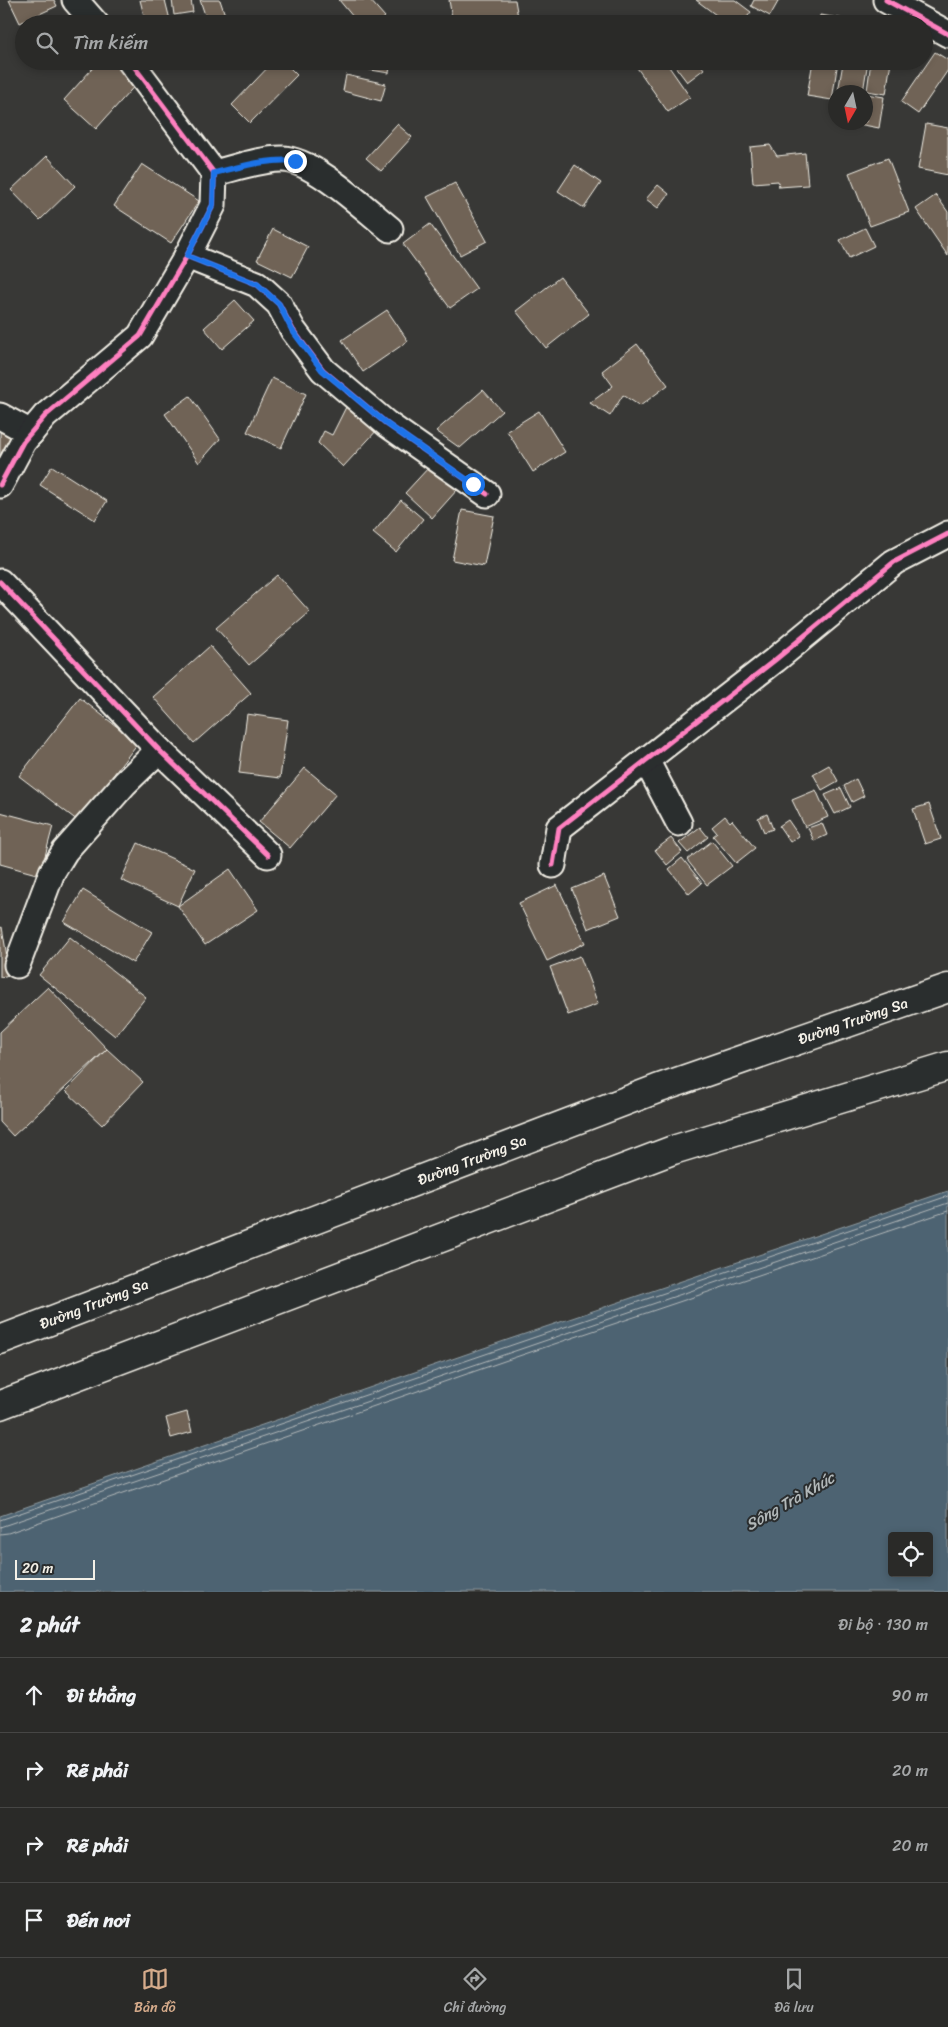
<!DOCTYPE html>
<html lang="vi">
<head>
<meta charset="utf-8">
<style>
  :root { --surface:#2a2a28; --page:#363634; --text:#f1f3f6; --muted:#a5a7a8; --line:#464645; --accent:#d6ab8b }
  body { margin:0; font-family:Sriracha,sans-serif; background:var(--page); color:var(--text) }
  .controls { position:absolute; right:15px; bottom:15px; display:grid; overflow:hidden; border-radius:5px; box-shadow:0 2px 8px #0003 }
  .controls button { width:45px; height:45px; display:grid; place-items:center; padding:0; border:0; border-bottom:1px solid var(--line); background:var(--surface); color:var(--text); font:25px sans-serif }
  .compass { position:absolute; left:828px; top:85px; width:45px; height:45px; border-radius:50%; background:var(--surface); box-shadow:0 2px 8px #0003; rotate:189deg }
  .scale { position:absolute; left:15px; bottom:12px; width:80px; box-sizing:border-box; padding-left:5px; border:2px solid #f4f1e8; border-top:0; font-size:14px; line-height:18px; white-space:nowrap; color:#f4f1e8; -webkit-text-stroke:4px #2a2d2e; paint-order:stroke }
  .stop { position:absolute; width:15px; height:15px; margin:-11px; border:4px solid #1a73e8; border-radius:50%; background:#fff }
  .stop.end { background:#1a73e8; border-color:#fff; box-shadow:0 1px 5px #0008 }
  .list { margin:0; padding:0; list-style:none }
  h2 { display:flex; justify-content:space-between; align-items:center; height:65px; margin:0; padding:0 20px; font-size:21px }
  h2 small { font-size:16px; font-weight:400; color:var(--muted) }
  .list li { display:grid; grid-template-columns:32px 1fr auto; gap:15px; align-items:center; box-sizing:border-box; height:75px; padding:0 20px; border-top:1px solid var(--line) }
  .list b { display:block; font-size:19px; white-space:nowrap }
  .list em { font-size:16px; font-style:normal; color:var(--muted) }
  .icon { flex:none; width:28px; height:28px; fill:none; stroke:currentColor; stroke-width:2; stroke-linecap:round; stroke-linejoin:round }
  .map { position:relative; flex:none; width:948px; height:1592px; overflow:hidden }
  .search { position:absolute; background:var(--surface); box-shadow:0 2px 8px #0003; left:15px; right:15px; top:15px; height:55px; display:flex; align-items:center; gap:12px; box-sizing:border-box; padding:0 18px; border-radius:28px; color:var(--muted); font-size:19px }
  .sheet { height:365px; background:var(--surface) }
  nav { display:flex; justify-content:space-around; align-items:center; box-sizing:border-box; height:70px; border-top:1px solid var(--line); background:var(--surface); font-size:14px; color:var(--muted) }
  nav a { display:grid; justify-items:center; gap:2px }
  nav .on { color:var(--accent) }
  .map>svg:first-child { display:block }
  .water { fill:#4e6372; stroke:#909ca1; fill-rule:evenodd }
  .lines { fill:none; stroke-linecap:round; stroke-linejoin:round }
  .shore { stroke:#b2b8b9; stroke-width:1 }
  .building { fill:#706457; stroke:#f4f1e8 }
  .street-casing { stroke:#f4f1e8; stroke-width:29 }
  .secondary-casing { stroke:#f4f1e8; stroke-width:31 }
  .street { stroke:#2a2d2e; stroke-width:25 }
  .secondary { stroke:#2a2d2e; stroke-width:28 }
  .cycleway-casing { stroke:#2a2d2e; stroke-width:8 }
  .cycleway { stroke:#ff80c0; stroke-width:5 }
  .route { stroke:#1a73e8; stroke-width:6 }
  .labels { text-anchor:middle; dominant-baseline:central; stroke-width:4; stroke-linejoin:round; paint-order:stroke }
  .street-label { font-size:15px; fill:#f4f1e8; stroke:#2a2d2e }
  .water-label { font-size:16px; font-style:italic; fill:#b2b8b9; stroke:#2a2d2e }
</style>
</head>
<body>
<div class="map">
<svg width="948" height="1592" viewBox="0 0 948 1592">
  <rect width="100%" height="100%" fill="#383836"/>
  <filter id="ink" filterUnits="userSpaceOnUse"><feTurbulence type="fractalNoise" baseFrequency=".02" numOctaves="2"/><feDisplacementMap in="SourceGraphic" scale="10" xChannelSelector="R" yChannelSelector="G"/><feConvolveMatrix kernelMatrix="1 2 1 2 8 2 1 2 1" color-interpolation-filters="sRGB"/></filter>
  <g filter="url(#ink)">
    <path class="water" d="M948,1191V1592H0V1516L507,1340ZM892,1536H929V1573H892Z"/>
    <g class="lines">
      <g class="shore">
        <polyline points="0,1520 948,1196"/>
        <polyline points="0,1527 948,1203"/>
        <polyline points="0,1534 8,1533 513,1358 948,1211"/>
      </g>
    </g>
    <g class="building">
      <polygon points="9,0 54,0 57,6 20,23"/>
      <polygon points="140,0 165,0 171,24 146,24"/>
      <polygon points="172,0 191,0 193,12 174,15"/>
      <polygon points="200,0 220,0 228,24 208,24"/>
      <polygon points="339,0 370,0 385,17 377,24 359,24"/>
      <polygon points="449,0 515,0 519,23 453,24"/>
      <polygon points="696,0 735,0 751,12 742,24 728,24"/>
      <polygon points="754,0 779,0 770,16 751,6"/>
      <polygon points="820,15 876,24 819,24"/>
      <polygon points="935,52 948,60 948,70 918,114 901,102"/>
      <polygon points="99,61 114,61 138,82 96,129 64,100"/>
      <polygon points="274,61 283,61 297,75 250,123 232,105"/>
      <polygon points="360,61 391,61 389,73 359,68"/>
      <polygon points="665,61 690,97 668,112 633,62"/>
      <polygon points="671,61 698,61 704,69 687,82"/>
      <polygon points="813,61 838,61 832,100 807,96"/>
      <polygon points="871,61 891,61 886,94 867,91"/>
      <polygon points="843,63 867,67 863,92 838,92"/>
      <polygon points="346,75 386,84 381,101 343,91"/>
      <polygon points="866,94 884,97 879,128 848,122 866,122"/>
      <polygon points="397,124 412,137 381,171 366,158"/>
      <polygon points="926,124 948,128 948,175 918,169"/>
      <polygon points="770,145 777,156 805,153 808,185 779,187 778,181 753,183 750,147"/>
      <polygon points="47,156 75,186 40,220 11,190"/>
      <polygon points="888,158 909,212 870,226 849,173"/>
      <polygon points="142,164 199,201 171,243 114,206"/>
      <polygon points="575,165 601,183 584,208 558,191"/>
      <polygon points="455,183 487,241 460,255 427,197"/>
      <polygon points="658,185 669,194 658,208 646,199"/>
      <polygon points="936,195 948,212 948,256 916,209"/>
      <polygon points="430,224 477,289 450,308 403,244"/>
      <polygon points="865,228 874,246 849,258 840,240"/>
      <polygon points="273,229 308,247 292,277 257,260"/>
      <polygon points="560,277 589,314 546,348 516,311"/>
      <polygon points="235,300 254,321 222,349 204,328"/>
      <polygon points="387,310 408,341 363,372 342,340"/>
      <polygon points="637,344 668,385 640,406 623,395 610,416 590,403 613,386 602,371"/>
      <polygon points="272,378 306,394 281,448 247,432"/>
      <polygon points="483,390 502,411 460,448 436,431"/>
      <polygon points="190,396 220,439 199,463 165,414"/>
      <polygon points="349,401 379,428 343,467 318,443 324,431 332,435"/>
      <polygon points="539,411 565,452 533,472 507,431"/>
      <polygon points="0,422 15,429 1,457 0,456"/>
      <polygon points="52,466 107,501 95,520 40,485"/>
      <polygon points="430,466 457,490 432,518 405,493"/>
      <polygon points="401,500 423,519 396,552 373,533"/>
      <polygon points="462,510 494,516 484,566 452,560"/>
      <polygon points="277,575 310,612 249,665 216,628"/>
      <polygon points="210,646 251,693 194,743 153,697"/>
      <polygon points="80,698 138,743 78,821 19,776"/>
      <polygon points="247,714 288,720 280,778 239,773"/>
      <polygon points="829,765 838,781 822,790 813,774"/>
      <polygon points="305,768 336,794 290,848 259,822"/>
      <polygon points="856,779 864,796 852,802 844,786"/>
      <polygon points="841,788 850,807 835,814 825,795"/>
      <polygon points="816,790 828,817 805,827 792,800"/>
      <polygon points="929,804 941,839 925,844 913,809"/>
      <polygon points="0,812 53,826 40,875 0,864"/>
      <polygon points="767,814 773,829 764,832 758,818"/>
      <polygon points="725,816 730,822 732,820 755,848 736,863 713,836 717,833 712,827"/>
      <polygon points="788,820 799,836 790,842 779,826"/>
      <polygon points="822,823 827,835 814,841 808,828"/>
      <polygon points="700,827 708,837 688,853 679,843"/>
      <polygon points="671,838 682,852 667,865 655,850"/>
      <polygon points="712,841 732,866 707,885 687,860"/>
      <polygon points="138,843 195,869 178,906 121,880"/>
      <polygon points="682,858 702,883 689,894 669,869"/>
      <polygon points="230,869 258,910 205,945 178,906"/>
      <polygon points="604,876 620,916 588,929 572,889"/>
      <polygon points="557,885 585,943 547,961 519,903"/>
      <polygon points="83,890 152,932 133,963 64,922"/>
      <polygon points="2,927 10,975 0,977 0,928"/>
      <polygon points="70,937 146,997 115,1036 39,975"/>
      <polygon points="580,956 598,1004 568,1015 550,967"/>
      <polygon points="48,987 107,1049 13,1136 0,1122 0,1032"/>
      <polygon points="107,1049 143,1082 102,1125 66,1091"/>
      <polygon points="187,1412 192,1432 171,1438 166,1418"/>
    </g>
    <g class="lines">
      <g class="street-casing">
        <g id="street">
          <polyline points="75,0 96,24"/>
          <polyline points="886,0 948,34"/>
          <path d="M214,173C235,168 261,159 282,159C313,159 365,209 390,229"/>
          <polyline points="187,256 257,284 279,304 293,330 323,370 387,424 487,494"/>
          <polyline points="0,416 31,433"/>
          <polyline points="0,485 23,442 45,416 140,336 187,256 213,205 214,173 130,61"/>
          <polyline points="0,582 159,750 268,855"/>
          <polyline points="646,760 679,823"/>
          <polyline points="553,865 559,828 775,660 894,562 948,534"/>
          <polyline points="17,965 52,872 65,851 125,783 159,750"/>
        </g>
      </g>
      <g class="secondary-casing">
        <g id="secondary">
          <polyline points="0,1340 657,1089 948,988"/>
          <polyline points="0,1405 673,1150 948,1066"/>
        </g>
      </g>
      <use href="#street" class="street"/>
      <use href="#secondary" class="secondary"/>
      <g class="cycleway-casing">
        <g id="cycleway">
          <polyline points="886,0 948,34"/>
          <polyline points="187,256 257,284 279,304 293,330 323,370 387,424 487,494"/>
          <polyline points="0,485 23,442 45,416 140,336 187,256 213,205 214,173 130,61"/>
          <polyline points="0,582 159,750 268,855"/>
          <polyline points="553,865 559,828 775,660 894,562 948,534"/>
        </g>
      </g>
      <use href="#cycleway" class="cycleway"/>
    </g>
  </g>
  <g class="lines" filter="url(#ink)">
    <path class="route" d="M295,161C268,158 241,167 214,173L213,205L187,256L257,284L279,304L292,330L322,370L387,424L473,484"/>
  </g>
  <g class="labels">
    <g class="street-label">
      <text transform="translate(853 1021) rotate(-19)">Đường Trường Sa</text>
      <text transform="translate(472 1160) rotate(-21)">Đường Trường Sa</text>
      <text transform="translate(94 1304) rotate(-21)">Đường Trường Sa</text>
    </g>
    <g class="water-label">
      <text transform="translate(790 1501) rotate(-30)">Sông Trà Khúc</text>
    </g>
  </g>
</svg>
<div class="controls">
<button><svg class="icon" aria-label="locate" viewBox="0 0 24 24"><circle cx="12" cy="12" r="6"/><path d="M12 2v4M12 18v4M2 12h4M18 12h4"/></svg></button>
</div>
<svg class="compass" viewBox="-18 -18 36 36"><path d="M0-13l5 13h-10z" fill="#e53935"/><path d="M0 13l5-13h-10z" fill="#a5a7a8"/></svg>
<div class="scale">20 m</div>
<div class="stop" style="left:473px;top:484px"></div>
<div class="stop end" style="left:295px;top:161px"></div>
<div class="search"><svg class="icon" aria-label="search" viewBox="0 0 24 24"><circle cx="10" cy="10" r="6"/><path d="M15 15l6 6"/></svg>Tìm kiếm</div>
</div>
<section class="sheet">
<h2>2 phút<small>Đi bộ · 130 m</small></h2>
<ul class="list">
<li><svg class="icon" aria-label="ahead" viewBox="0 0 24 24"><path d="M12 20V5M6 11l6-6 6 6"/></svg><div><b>Đi thẳng</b></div><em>90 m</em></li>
<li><svg class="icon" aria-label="right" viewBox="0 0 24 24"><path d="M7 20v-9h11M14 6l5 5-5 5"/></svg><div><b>Rẽ phải</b></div><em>20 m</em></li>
<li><svg class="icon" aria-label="right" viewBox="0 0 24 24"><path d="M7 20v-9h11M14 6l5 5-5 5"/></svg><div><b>Rẽ phải</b></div><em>20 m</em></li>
<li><svg class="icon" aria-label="arrive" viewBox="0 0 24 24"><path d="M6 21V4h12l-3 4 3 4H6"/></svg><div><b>Đến nơi</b></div></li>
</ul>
</section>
<nav>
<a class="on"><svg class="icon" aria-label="map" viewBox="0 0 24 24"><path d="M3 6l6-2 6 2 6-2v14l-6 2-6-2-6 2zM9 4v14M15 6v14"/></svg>Bản đồ</a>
<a><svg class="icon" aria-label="directions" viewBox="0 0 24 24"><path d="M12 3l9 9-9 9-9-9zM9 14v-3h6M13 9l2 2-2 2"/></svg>Chỉ đường</a>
<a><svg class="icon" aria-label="saved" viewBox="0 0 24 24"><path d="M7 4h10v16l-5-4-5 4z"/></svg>Đã lưu</a>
</nav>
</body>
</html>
